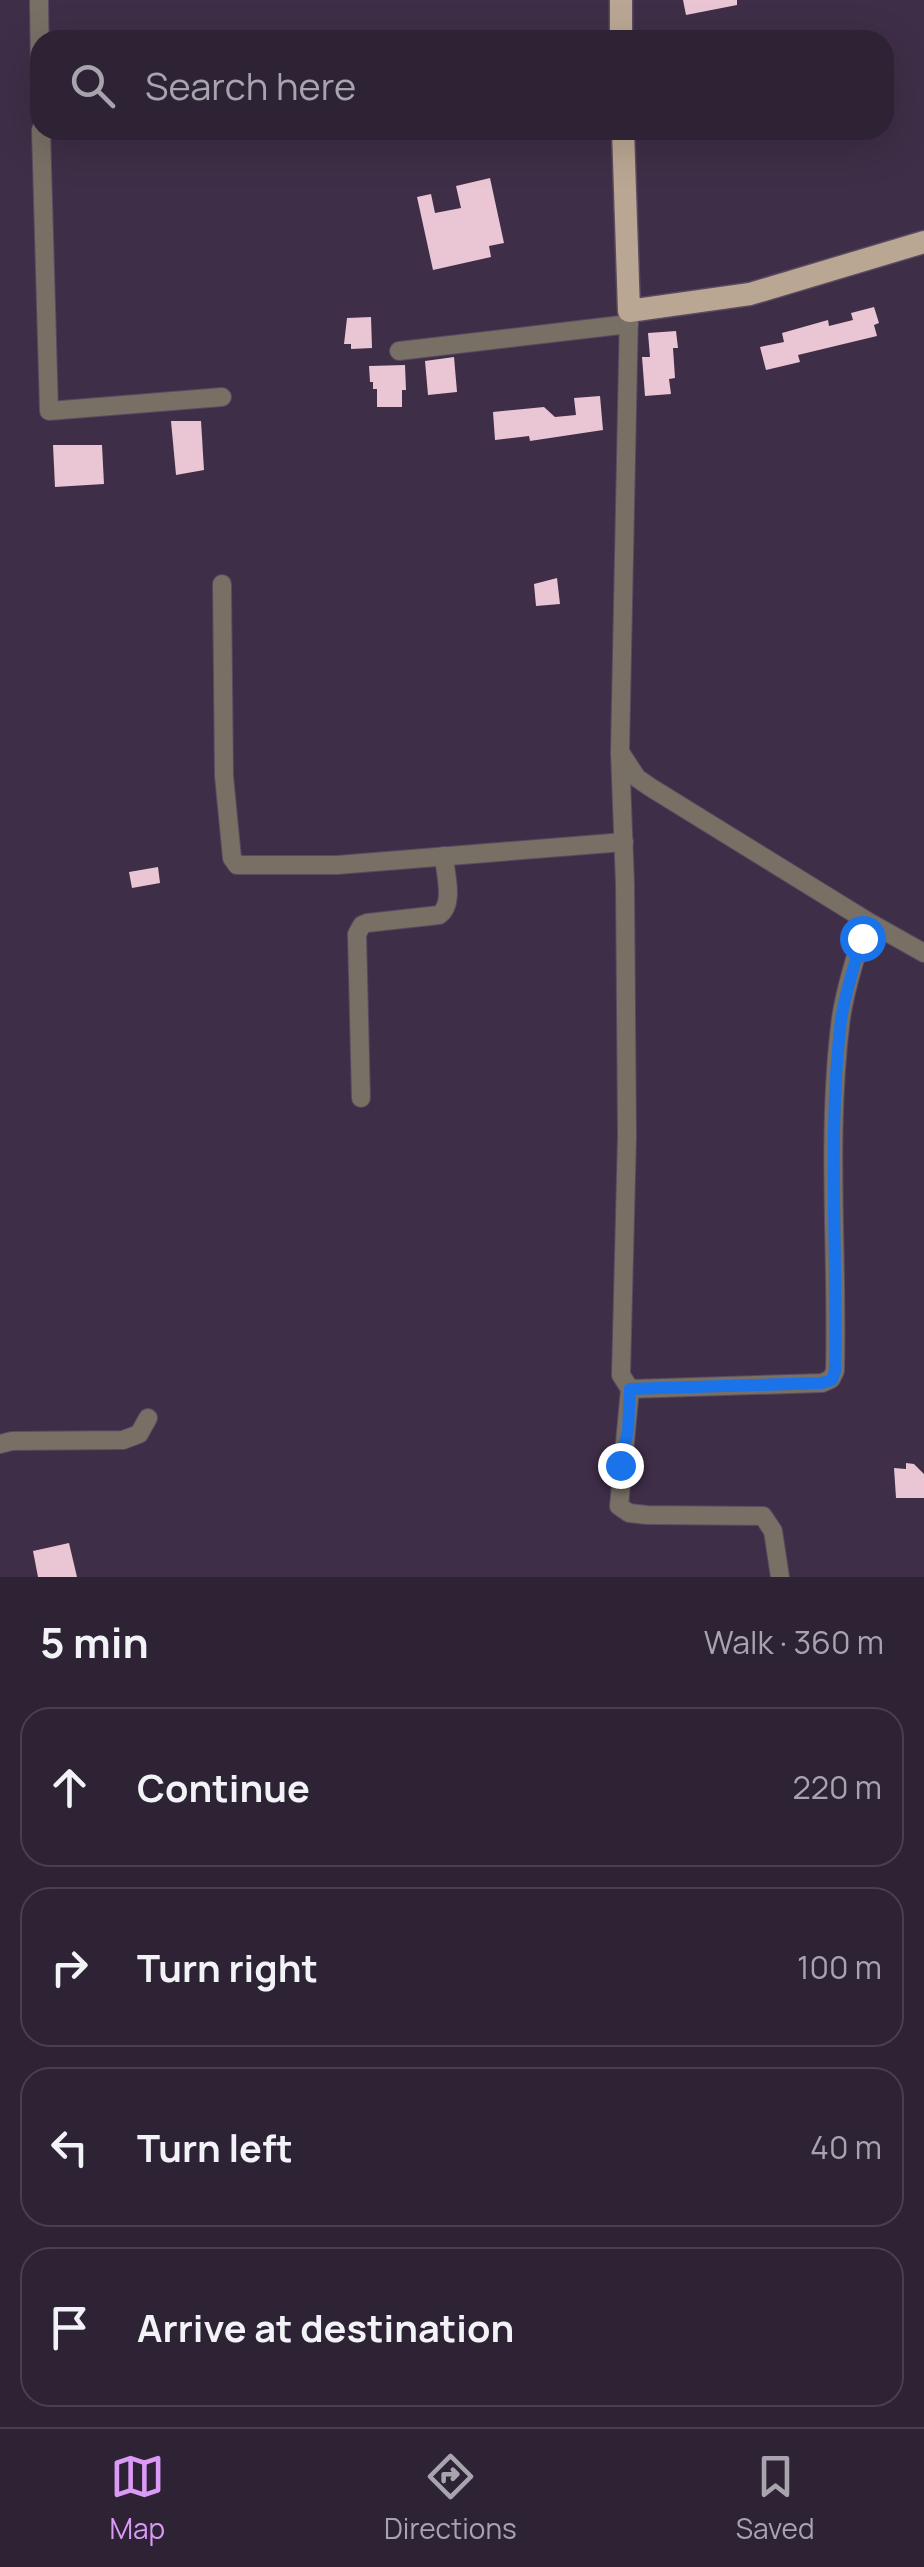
<!DOCTYPE html>
<html lang="en">
<head>
<meta charset="utf-8">
<style>
  :root { --surface:#2e2235; --page:#362a3d; --text:#f1f3f6; --muted:#a7a4ad; --line:#493f50; --accent:#da9af6 }
  body { margin:0; font-family:Manrope,sans-serif; background:var(--page); color:var(--text) }
  .stop { position:absolute; width:30px; height:30px; margin:-22px; border:8px solid #1a73e8; border-radius:50%; background:#fff }
  .stop.end { background:#1a73e8; border-color:#fff; box-shadow:0 2px 10px #0008 }
  .list { margin:0; padding:0; list-style:none }
  h2 { display:flex; justify-content:space-between; align-items:center; height:130px; margin:0; padding:0 40px; font-size:42px }
  h2 small { font-size:32px; font-weight:400; color:var(--muted) }
  .list li { display:grid; grid-template-columns:65px 1fr auto; gap:30px; align-items:center; box-sizing:border-box; height:160px; margin:0 20px 20px; padding:0 20px; border:2px solid var(--line); border-radius:30px }
  .list b { display:block; font-size:38px; white-space:nowrap }
  .list em { font-size:32px; font-style:normal; color:var(--muted) }
  .icon { flex:none; width:55px; height:55px; fill:none; stroke:currentColor; stroke-width:2; stroke-linecap:round; stroke-linejoin:round }
  .map { position:relative; flex:none; width:924px; height:1577px; overflow:hidden }
  .search { position:absolute; background:var(--surface); box-shadow:0 10px 40px #0002; left:30px; right:30px; top:30px; height:110px; display:flex; align-items:center; gap:25px; box-sizing:border-box; padding:0 35px; border-radius:30px; color:var(--muted); font-size:38px }
  .sheet { height:850px; background:var(--surface) }
  nav { display:flex; justify-content:space-around; align-items:center; box-sizing:border-box; height:140px; border-top:2px solid var(--line); background:var(--surface); font-size:28px; color:var(--muted) }
  nav a { display:grid; justify-items:center; gap:5px }
  nav .on { color:var(--accent) }
  .map>svg:first-child { display:block }
  .building { fill:#eac5d4 }
  .lines { fill:none; stroke-linecap:round; stroke-linejoin:round }
  .minor-casing { stroke:#594a61; stroke-width:20 }
  .major-casing { stroke:#594a61; stroke-width:25 }
  .minor { stroke:#786f65; stroke-width:18 }
  .major { stroke:#baa793; stroke-width:22 }
  .route { stroke:#1a73e8; stroke-width:12 }
</style>
</head>
<body>
<div class="map">
<svg width="924" height="1577" viewBox="0 0 924 1577">
  <rect width="100%" height="100%" fill="#3e2e47"/>
  <g class="building">
    <polygon points="683,0 737,0 737,5 686,15"/>
    <polygon points="490,178 504,243 489,246 491,257 433,270 417,197 431,194 435,213 461,208 456,186"/>
    <polygon points="874,307 879,323 874,325 877,336 798,355 800,362 766,370 760,347 784,342 782,333 828,320 829,326 853,320 851,313"/>
    <polygon points="371,317 372,348 351,349 351,344 344,344 347,318"/>
    <polygon points="676,331 678,348 673,348 675,378 669,379 671,394 645,396 642,357 650,357 648,333"/>
    <polygon points="454,357 457,392 428,395 425,361"/>
    <polygon points="405,365 406,390 402,390 402,407 377,407 377,389 373,389 373,382 370,382 369,366"/>
    <polygon points="600,396 603,430 530,441 529,436 495,440 493,412 544,407 555,417 576,415 574,398"/>
    <polygon points="171,421 201,421 204,470 176,475"/>
    <polygon points="53,445 102,445 104,484 55,487"/>
    <polygon points="557,578 560,604 536,606 534,584"/>
    <polygon points="158,867 160,883 132,888 129,872"/>
    <polygon points="906,1463 914,1464 924,1474 924,1498 896,1498 894,1468 906,1469"/>
    <polygon points="69,1543 77,1577 38,1577 33,1551"/>
  </g>
  <g class="lines">
    <g class="minor-casing">
      <g id="minor">
        <polyline points="39,0 40,74"/>
        <polyline points="41,130 49,411 222,397"/>
        <polyline points="629,311 620,752 637,778 650,787 867,921 924,953"/>
        <polyline points="399,351 629,324"/>
        <polyline points="222,584 224,776 232,858 237,865 337,865 624,842"/>
        <polyline points="620,752 625,884 627,1136 621,1375 630,1389 619,1506 629,1513 647,1515 763,1516 773,1531 780,1577"/>
        <path d="M361,1098L357,934L362,925L367,923L439,915C455,904 445,874 444,856"/>
        <path d="M630,1389L822,1383L831,1379L835,1371C838,1254 826,1135 841,1018C846,986 857,952 867,921"/>
        <polyline points="0,1444 12,1441 123,1440 139,1434 148,1418"/>
      </g>
    </g>
    <g class="major-casing">
      <g id="major">
        <polyline points="621,0 621,40"/>
        <polyline points="623,130 629,311 750,294 924,242"/>
      </g>
    </g>
    <use href="#minor" class="minor"/>
    <use href="#major" class="major"/>
  </g>
  <g class="lines">
    <path class="route" d="M620,1465L628,1431L630,1389L822,1383L832,1380L835,1371C838,1254 827,1137 841,1020C845,992 855,965 862,938"/>
  </g>
</svg>
<div class="stop" style="left:862px;top:938px"></div>
<div class="stop end" style="left:620px;top:1465px"></div>
<div class="search"><svg class="icon" aria-label="search" viewBox="0 0 24 24"><circle cx="10" cy="10" r="6"/><path d="M15 15l6 6"/></svg>Search here</div>
</div>
<section class="sheet">
<h2>5 min<small>Walk · 360 m</small></h2>
<ul class="list">
<li><svg class="icon" aria-label="ahead" viewBox="0 0 24 24"><path d="M12 20V5M6 11l6-6 6 6"/></svg><div><b>Continue</b></div><em>220 m</em></li>
<li><svg class="icon" aria-label="right" viewBox="0 0 24 24"><path d="M7 20v-9h11M14 6l5 5-5 5"/></svg><div><b>Turn right</b></div><em>100 m</em></li>
<li><svg class="icon" aria-label="left" viewBox="0 0 24 24"><path d="M17 20v-9H6M10 6l-5 5 5 5"/></svg><div><b>Turn left</b></div><em>40 m</em></li>
<li><svg class="icon" aria-label="arrive" viewBox="0 0 24 24"><path d="M6 21V4h12l-3 4 3 4H6"/></svg><div><b>Arrive at destination</b></div></li>
</ul>
</section>
<nav>
<a class="on"><svg class="icon" aria-label="map" viewBox="0 0 24 24"><path d="M3 6l6-2 6 2 6-2v14l-6 2-6-2-6 2zM9 4v14M15 6v14"/></svg>Map</a>
<a><svg class="icon" aria-label="directions" viewBox="0 0 24 24"><path d="M12 3l9 9-9 9-9-9zM9 14v-3h6M13 9l2 2-2 2"/></svg>Directions</a>
<a><svg class="icon" aria-label="saved" viewBox="0 0 24 24"><path d="M7 4h10v16l-5-4-5 4z"/></svg>Saved</a>
</nav>
</body>
</html>
